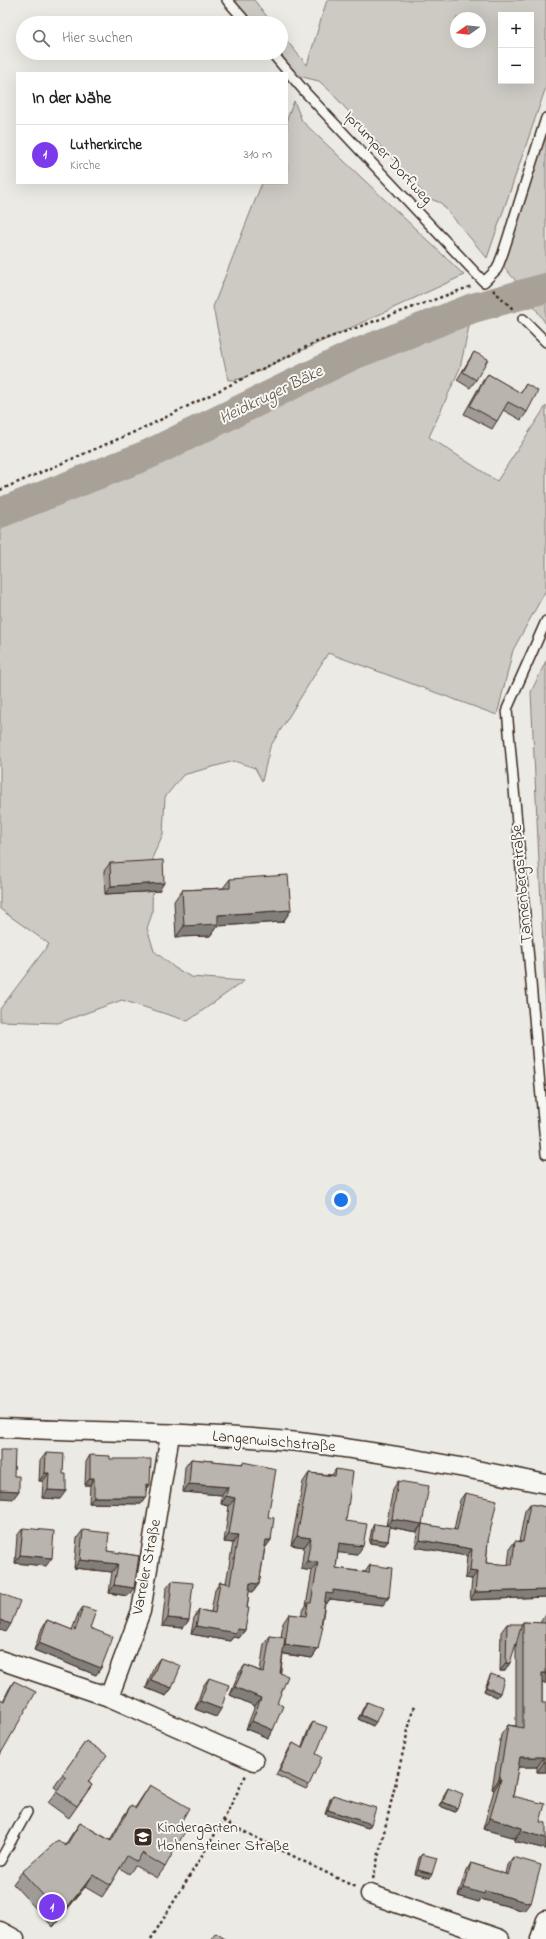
<!DOCTYPE html>
<html lang="de">
<head>
<meta charset="utf-8">
<style>
  :root { --surface:#fff; --page:#f2f2f2; --text:#202124; --muted:#757577; --line:#e0e0e0; --accent:#7c3aed }
  body { margin:0; font-family:"Indie Flower",sans-serif; background:var(--page); color:var(--text) }
  .controls { position:absolute; right:12px; top:12px; display:grid; overflow:hidden; border-radius:0px; box-shadow:0 4px 16px #0002 }
  .controls button { width:36px; height:36px; display:grid; place-items:center; padding:0; border:0; border-bottom:1px solid var(--line); background:var(--surface); color:var(--text); font:20px sans-serif }
  .compass { position:absolute; left:450px; top:12px; width:36px; height:36px; border-radius:50%; background:var(--surface); box-shadow:0 4px 16px #0002; rotate:255deg }
  .you { position:absolute; left:341px; top:1200px; width:14px; height:14px; margin:-10px; border:3px solid #fff; border-radius:50%; background:#1a73e8; box-shadow:0 0 0 6px #1a73e833 }
  .badge { display:grid; place-items:center; width:26px; height:26px; border-radius:50%; background:var(--accent); color:#fff; font-size:13px; font-weight:700 }
  .pin { position:absolute; translate:-50% -50%; border:2px solid #fff; box-shadow:0 1px 4px #0006 }
  .list { margin:0; padding:0; list-style:none }
  h2 { display:flex; justify-content:space-between; align-items:center; height:52px; margin:0; padding:0 16px; font-size:17px }
  h2 small { font-size:13px; font-weight:400; color:var(--muted) }
  .list li { display:grid; grid-template-columns:26px 1fr auto; gap:12px; align-items:center; box-sizing:border-box; height:60px; padding:0 16px; border-top:1px solid var(--line) }
  .list b { display:block; font-size:15px; white-space:nowrap }
  .list p { margin:0; font-size:13px; white-space:nowrap; color:var(--muted) }
  .list em { font-size:13px; font-style:normal; color:var(--muted) }
  .icon { flex:none; width:22px; height:22px; fill:none; stroke:currentColor; stroke-width:2; stroke-linecap:round; stroke-linejoin:round }
  .map { position:relative; flex:none; width:546px; height:1939px; overflow:hidden }
  .search { position:absolute; background:var(--surface); box-shadow:0 4px 16px #0002; left:16px; top:16px; width:272px; height:44px; display:flex; align-items:center; gap:10px; box-sizing:border-box; padding:0 14px; border-radius:22px; color:var(--muted); font-size:15px }
  .panel { position:absolute; background:var(--surface); box-shadow:0 4px 16px #0002; left:16px; top:72px; width:272px; height:112px; border-radius:0px }
  .map>svg:first-child { display:block }
  .green { fill:#cdcac4; stroke:#847a71; fill-rule:evenodd }
  .lines { fill:none; stroke-linecap:round; stroke-linejoin:round }
  .river { stroke:#a8a198; stroke-width:30 }
  .lane-casing { stroke:#3b2a1e; stroke-width:12 }
  .street-casing { stroke:#3b2a1e; stroke-width:21 }
  .path { stroke:#3b2a1e; stroke-width:2.5; stroke-dasharray:3 3; stroke-linecap:butt }
  .lane { stroke:#f6f6f2; stroke-width:9 }
  .street { stroke:#f6f6f2; stroke-width:18 }
  .wall { fill:#a09b96; stroke:#3b2a1e }
  .shaded-wall { fill:#827e7a; stroke:#3b2a1e }
  .building { fill:#bab4ae; stroke:#3b2a1e }
  .labels { text-anchor:middle; dominant-baseline:central; stroke-width:4; stroke-linejoin:round; paint-order:stroke }
  .street-label { font-size:16px; fill:#3b2a1e; stroke:#f6f6f2 }
  .poi-label { font-size:16px; fill:#3b2a1e; stroke:#f6f6f2; text-anchor:start }
  .water-label { font-size:17px; font-style:italic; fill:#615449; stroke:#f6f6f2 }
</style>
</head>
<body>
<div class="map">
<svg width="546" height="1939" viewBox="0 0 546 1939">
  <rect width="100%" height="100%" fill="#ebeae5"/>
  <filter id="ink" filterUnits="userSpaceOnUse"><feTurbulence type="fractalNoise" baseFrequency=".025" numOctaves="2"/><feDisplacementMap in="SourceGraphic" scale="8" xChannelSelector="R" yChannelSelector="G"/><feConvolveMatrix kernelMatrix="1 2 1 2 8 2 1 2 1" color-interpolation-filters="sRGB"/></filter>
  <g filter="url(#ink)">
    <g class="green">
      <polygon points="234,0 254,0 272,23 254,23"/>
      <path d="M327,0H546V87L487,258L441,203L428,198L328,89L319,81L298,76L279,53H281V34L307,65ZM501,15H531V81H501ZM456,18H480V42H456Z"/>
      <polygon points="294,101 302,121 464,275 241,379 228,380 213,307 262,183 287,183 287,119"/>
      <polygon points="546,134 546,283 523,289 503,266"/>
      <polygon points="546,291 546,324 527,296"/>
      <polygon points="473,308 460,368 429,437 497,481 546,406 546,590 513,650 497,715 328,653 270,747 262,781 255,768 234,761 183,775 165,797 163,834 153,856 152,914 147,928 154,951 175,968 191,977 244,981 188,1021 122,1000 58,1023 0,1021 0,1009 49,944 0,909 0,516 149,456 356,356"/>
      <polygon points="546,661 546,1009 531,692"/>
    </g>
    <g class="lines">
      <polyline class="river" points="0,513 147,455 353,355 473,308 546,288"/>
      <g class="lane-casing">
        <g id="lane">
          <polyline points="227,0 247,23"/>
          <polyline points="272,53 306,93 484,282 497,269 503,253 546,118"/>
          <polyline points="523,319 546,342"/>
          <polyline points="546,621 507,709 546,1154"/>
          <polyline points="0,1861 27,1812"/>
        </g>
      </g>
      <g class="street-casing">
        <g id="street">
          <path d="M0,1428C99,1432 200,1432 299,1442C382,1452 464,1467 546,1484"/>
          <polyline points="0,1660 109,1697 254,1761"/>
          <polyline points="109,1697 141,1611 170,1435"/>
          <polyline points="370,1894 500,1939"/>
          <polyline points="0,1931 15,1939"/>
          <polyline points="540,1939 546,1920"/>
        </g>
      </g>
      <g class="path">
        <polyline points="493,290 514,310"/>
        <polyline points="0,490 146,427 314,343 472,286"/>
        <polyline points="223,1821 355,1887"/>
        <polyline points="373,1879 414,1705"/>
        <polyline points="151,1939 223,1821 246,1775"/>
      </g>
      <use href="#lane" class="lane"/>
      <use href="#street" class="street"/>
    </g>
    <g class="wall">
      <polygon points="474,352 476,380 470,388 457,380 469,360"/>
      <polygon points="488,374 520,393 526,384 527,412 521,420 503,410 497,421 492,429 464,414 482,382"/>
      <polygon points="110,863 159,891 105,894 104,871"/>
      <polygon points="230,879 291,910 283,922 217,926 210,936 176,937 174,901 182,890 223,888"/>
      <polygon points="46,1453 60,1499 42,1498 43,1481 39,1481 40,1461"/>
      <polygon points="90,1455 110,1459 150,1485 146,1490 141,1504 89,1503 90,1485 85,1485 86,1462"/>
      <polygon points="191,1459 242,1464 243,1462 268,1517 271,1540 265,1548 259,1584 253,1592 249,1591 245,1630 239,1638 233,1637 230,1641 191,1634 194,1618 199,1610 211,1612 215,1590 220,1582 226,1583 233,1543 224,1542 229,1506 221,1504 222,1495 183,1492 185,1467"/>
      <polygon points="336,1469 346,1521 357,1555 338,1552 336,1568 365,1572 370,1565 389,1597 383,1605 330,1599 327,1603 325,1603 318,1649 312,1658 283,1654 277,1703 268,1738 246,1729 255,1706 230,1695 239,1673 245,1665 260,1671 264,1644 270,1636 281,1638 283,1623 289,1614 302,1616 302,1611 306,1606 312,1571 301,1569 304,1547 291,1545 303,1482 309,1473 332,1475"/>
      <polygon points="398,1481 416,1532 390,1527 388,1541 385,1545 369,1543 372,1528 374,1524 386,1526 393,1489"/>
      <polygon points="465,1493 488,1541 486,1563 508,1565 510,1548 515,1541 519,1542 525,1511 530,1504 546,1507 546,1597 470,1600 472,1579 465,1578 467,1556 415,1547 417,1532 422,1524 454,1530 460,1500"/>
      <polygon points="23,1528 46,1566 15,1563 17,1536"/>
      <polygon points="83,1530 107,1551 139,1556 128,1596 109,1593 112,1572 74,1568 77,1538"/>
      <polygon points="172,1581 189,1620 183,1628 162,1626 166,1589"/>
      <polygon points="83,1607 90,1628 96,1675 34,1650 42,1628 47,1620 72,1630 78,1614"/>
      <polygon points="546,1614 546,1683 542,1683 542,1703 546,1772 537,1772 537,1767 518,1767 513,1796 540,1822 546,1849 514,1841 515,1838 483,1829 494,1790 492,1789 501,1735 508,1725 516,1726 516,1642 505,1671 500,1671 501,1632 507,1624 521,1625 523,1622 541,1623 541,1621"/>
      <polygon points="160,1658 172,1688 166,1696 146,1688 154,1666"/>
      <polygon points="491,1674 500,1693 497,1697 484,1691 489,1678"/>
      <polygon points="209,1678 216,1717 195,1709 203,1686"/>
      <polygon points="14,1681 0,1755 3,1701 9,1689"/>
      <polygon points="367,1702 373,1726 358,1719 364,1706"/>
      <polygon points="313,1722 316,1754 309,1785 306,1789 276,1775 290,1747 293,1743 301,1748 310,1726"/>
      <polygon points="86,1741 88,1782 92,1785 69,1818 48,1803 58,1790 54,1787"/>
      <polygon points="150,1785 180,1824 165,1867 157,1878 135,1866 129,1874 120,1868 110,1885 102,1897 85,1887 53,1927 13,1884 22,1872 65,1845 72,1834 80,1823 110,1840 123,1817 131,1805 135,1808 142,1797"/>
      <polygon points="448,1788 455,1812 440,1806 445,1793"/>
      <polygon points="333,1795 371,1824 368,1828 325,1814 330,1799"/>
      <polygon points="422,1854 430,1878 415,1874 419,1858"/>
      <polygon points="513,1857 525,1911 481,1899 479,1902 458,1896 466,1871 471,1863 505,1874 507,1865"/>
    </g>
    <g class="shaded-wall">
      <polygon points="164,883 159,891 105,894 111,886"/>
      <polygon points="291,910 283,922 217,926 210,936 176,937 184,926 218,915"/>
      <polygon points="45,1473 49,1473 43,1481 39,1481"/>
      <polygon points="90,1478 94,1478 90,1485 85,1485"/>
      <polygon points="146,1484 150,1485 146,1491"/>
      <polygon points="189,1484 228,1487 222,1495 183,1492"/>
      <polygon points="0,1490 19,1491 13,1499 0,1498"/>
      <polygon points="48,1490 66,1491 60,1499 42,1498"/>
      <polygon points="226,1496 235,1498 229,1506 221,1504"/>
      <polygon points="94,1497 146,1497 141,1504 89,1503"/>
      <polygon points="392,1519 422,1524 416,1532 386,1526"/>
      <polygon points="229,1534 238,1535 233,1543 224,1542"/>
      <polygon points="297,1536 311,1538 304,1547 291,1545"/>
      <polygon points="372,1539 388,1541 385,1545 369,1543"/>
      <polygon points="266,1540 271,1540 265,1548 260,1548"/>
      <polygon points="420,1540 472,1549 467,1556 415,1547"/>
      <polygon points="339,1543 363,1546 357,1555 333,1552"/>
      <polygon points="20,1555 52,1558 46,1566 15,1563"/>
      <polygon points="80,1560 118,1564 112,1572 74,1568"/>
      <polygon points="307,1561 318,1562 312,1571 301,1569"/>
      <polygon points="470,1571 477,1572 472,1579 465,1578"/>
      <polygon points="250,1583 259,1584 253,1592 245,1591"/>
      <polygon points="114,1585 134,1588 128,1596 109,1593"/>
      <polygon points="333,1590 389,1597 383,1605 330,1599 327,1603 320,1602 326,1593"/>
      <polygon points="546,1590 546,1597 470,1600 475,1592"/>
      <polygon points="168,1618 189,1620 183,1628 162,1626"/>
      <polygon points="0,1620 11,1624 6,1632 0,1630"/>
      <polygon points="196,1626 237,1629 245,1630 239,1638 233,1637 230,1641 191,1634"/>
      <polygon points="39,1643 101,1668 96,1675 34,1650"/>
      <polygon points="285,1645 318,1649 312,1658 279,1653"/>
      <polygon points="506,1663 510,1663 505,1671 500,1671"/>
      <polygon points="542,1673 546,1673 546,1683 535,1683"/>
      <polygon points="151,1680 172,1688 166,1696 146,1688"/>
      <polygon points="235,1687 261,1698 255,1706 230,1695"/>
      <polygon points="486,1687 500,1693 497,1697 484,1691"/>
      <polygon points="200,1701 221,1709 216,1717 195,1709"/>
      <polygon points="361,1715 376,1722 373,1726 358,1719"/>
      <polygon points="252,1721 273,1730 268,1738 246,1729"/>
      <polygon points="520,1757 544,1757 537,1767 513,1767"/>
      <polygon points="544,1762 546,1762 546,1772 537,1772"/>
      <polygon points="499,1779 501,1779 494,1790 492,1789"/>
      <polygon points="443,1802 457,1808 455,1812 440,1806"/>
      <polygon points="328,1810 371,1824 368,1828 325,1814"/>
      <polygon points="490,1818 522,1828 515,1838 483,1829"/>
      <polygon points="522,1831 546,1838 546,1849 514,1841"/>
      <polygon points="418,1870 432,1874 430,1878 415,1874"/>
      <polygon points="93,1875 85,1887 53,1927 61,1915"/>
      <polygon points="464,1888 485,1891 531,1903 525,1911 481,1899 479,1902 458,1896"/>
    </g>
    <g class="building">
      <polygon points="474,352 488,359 476,380 463,372"/>
      <polygon points="488,374 521,393 526,384 538,391 527,412 508,402 497,421 470,406"/>
      <polygon points="163,860 164,883 111,886 110,863"/>
      <polygon points="288,875 291,910 218,915 218,924 184,926 182,890 230,888 230,879"/>
      <polygon points="0,1450 15,1450 14,1476 19,1476 19,1491 0,1490"/>
      <polygon points="46,1453 64,1454 63,1474 66,1474 66,1491 48,1490 49,1473 45,1473"/>
      <polygon points="90,1455 110,1456 110,1459 151,1459 150,1485 146,1484 146,1497 94,1497 94,1478 90,1478"/>
      <polygon points="191,1459 243,1464 243,1462 276,1469 268,1517 274,1518 271,1540 266,1540 259,1584 250,1583 247,1608 249,1608 245,1630 237,1629 236,1633 196,1626 199,1610 215,1613 220,1582 230,1584 238,1535 229,1534 235,1498 226,1496 228,1487 189,1484"/>
      <polygon points="336,1469 353,1472 346,1521 367,1524 363,1546 339,1543 336,1568 369,1573 370,1565 392,1568 389,1597 333,1590 333,1594 326,1593 321,1626 323,1626 318,1649 285,1645 289,1614 306,1616 308,1603 311,1603 318,1562 307,1561 311,1538 297,1536 309,1473 335,1476"/>
      <polygon points="398,1481 429,1486 422,1524 392,1519"/>
      <polygon points="465,1493 497,1500 488,1541 486,1563 512,1565 515,1541 523,1542 530,1504 546,1507 546,1590 475,1592 477,1572 470,1571 472,1549 420,1540 422,1524 457,1530"/>
      <polygon points="374,1524 390,1526 388,1541 372,1539"/>
      <polygon points="23,1528 54,1531 52,1558 20,1555"/>
      <polygon points="83,1530 109,1533 107,1551 139,1556 134,1588 114,1585 118,1564 80,1560"/>
      <polygon points="172,1581 193,1583 189,1620 168,1618"/>
      <polygon points="0,1593 20,1601 11,1624 0,1620"/>
      <polygon points="83,1607 96,1611 90,1628 113,1637 101,1668 39,1643 47,1620 75,1631"/>
      <polygon points="523,1622 546,1623 546,1673 542,1673 542,1703 546,1703 546,1762 544,1762 544,1757 520,1757 513,1796 545,1804 540,1822 546,1823 546,1838 522,1831 522,1828 490,1818 501,1779 499,1779 508,1725 523,1728"/>
      <polygon points="507,1624 522,1624 510,1663 506,1663"/>
      <polygon points="270,1636 285,1638 280,1673 288,1676 277,1703 283,1706 273,1730 252,1721 261,1698 235,1687 245,1665 264,1673"/>
      <polygon points="160,1658 181,1666 172,1688 151,1680"/>
      <polygon points="491,1674 504,1679 500,1693 486,1687"/>
      <polygon points="209,1678 229,1685 221,1709 200,1701"/>
      <polygon points="14,1681 36,1692 0,1755 0,1699 4,1701"/>
      <polygon points="367,1702 382,1708 376,1722 361,1715"/>
      <polygon points="313,1722 327,1727 316,1754 322,1757 309,1785 279,1771 293,1743 302,1748"/>
      <polygon points="86,1741 107,1755 88,1782 92,1785 77,1806 56,1792 66,1778 62,1775"/>
      <polygon points="150,1785 189,1808 180,1824 187,1828 165,1867 142,1853 137,1862 127,1856 110,1885 93,1875 61,1915 22,1872 58,1840 66,1846 80,1823 111,1841 131,1805 136,1808"/>
      <polygon points="448,1788 463,1794 457,1808 443,1802"/>
      <polygon points="333,1795 376,1808 371,1824 328,1810"/>
      <polygon points="422,1854 437,1858 432,1874 418,1870"/>
      <polygon points="513,1857 541,1865 531,1903 485,1891 484,1894 464,1888 471,1863 508,1875"/>
      <polygon points="216,1933 225,1939 211,1939"/>
    </g>
  </g>
  <defs>
    <g id="school-square" transform="scale(1)"><rect x="-9" y="-9" width="18" height="18" rx="4" fill="#3b2a1e" stroke="#f6f6f2"/><path d="M0-5L7-2L0 1L-7-2ZM-4 1L0 2.5L4 1V4Q0 6-4 4Z" fill="#fff"/></g>
  </defs>
  <g fill-rule="evenodd">
    <use href="#school-square" x="143" y="1837"/>
  </g>
  <g class="labels">
    <g class="street-label">
      <text transform="translate(388 158) rotate(47)">Iprumper Dorfweg</text>
      <text transform="translate(522 884) rotate(-95)">Tannenbergstraße</text>
      <text transform="translate(274 1442) rotate(5)">Langenwischstraße</text>
      <text transform="translate(147 1567) rotate(-79)">Varreler Straße</text>
    </g>
    <g class="poi-label">
      <text x="157" y="1828">Kindergarten<tspan x="157" dy="18">Hohensteiner Straße</tspan></text>
    </g>
    <g class="water-label">
      <text transform="translate(271 395) rotate(-26)">Heidkruger Bäke</text>
    </g>
  </g>
</svg>
<div class="controls">
<button>+</button>
<button>−</button>
</div>
<svg class="compass" viewBox="-18 -18 36 36"><path d="M0-13l5 13h-10z" fill="#e53935"/><path d="M0 13l5-13h-10z" fill="#757577"/></svg>
<div class="you"></div>
<div class="pin badge" style="left:52px;top:1907px">1</div>
<div class="search"><svg class="icon" aria-label="search" viewBox="0 0 24 24"><circle cx="10" cy="10" r="6"/><path d="M15 15l6 6"/></svg>Hier suchen</div>
<section class="panel">
<h2>In der Nähe<small></small></h2>
<ul class="list">
<li><span class="badge">1</span><div><b>Lutherkirche</b><p>Kirche</p></div><em>310 m</em></li>
</ul>
</section>
</div>
</body>
</html>
